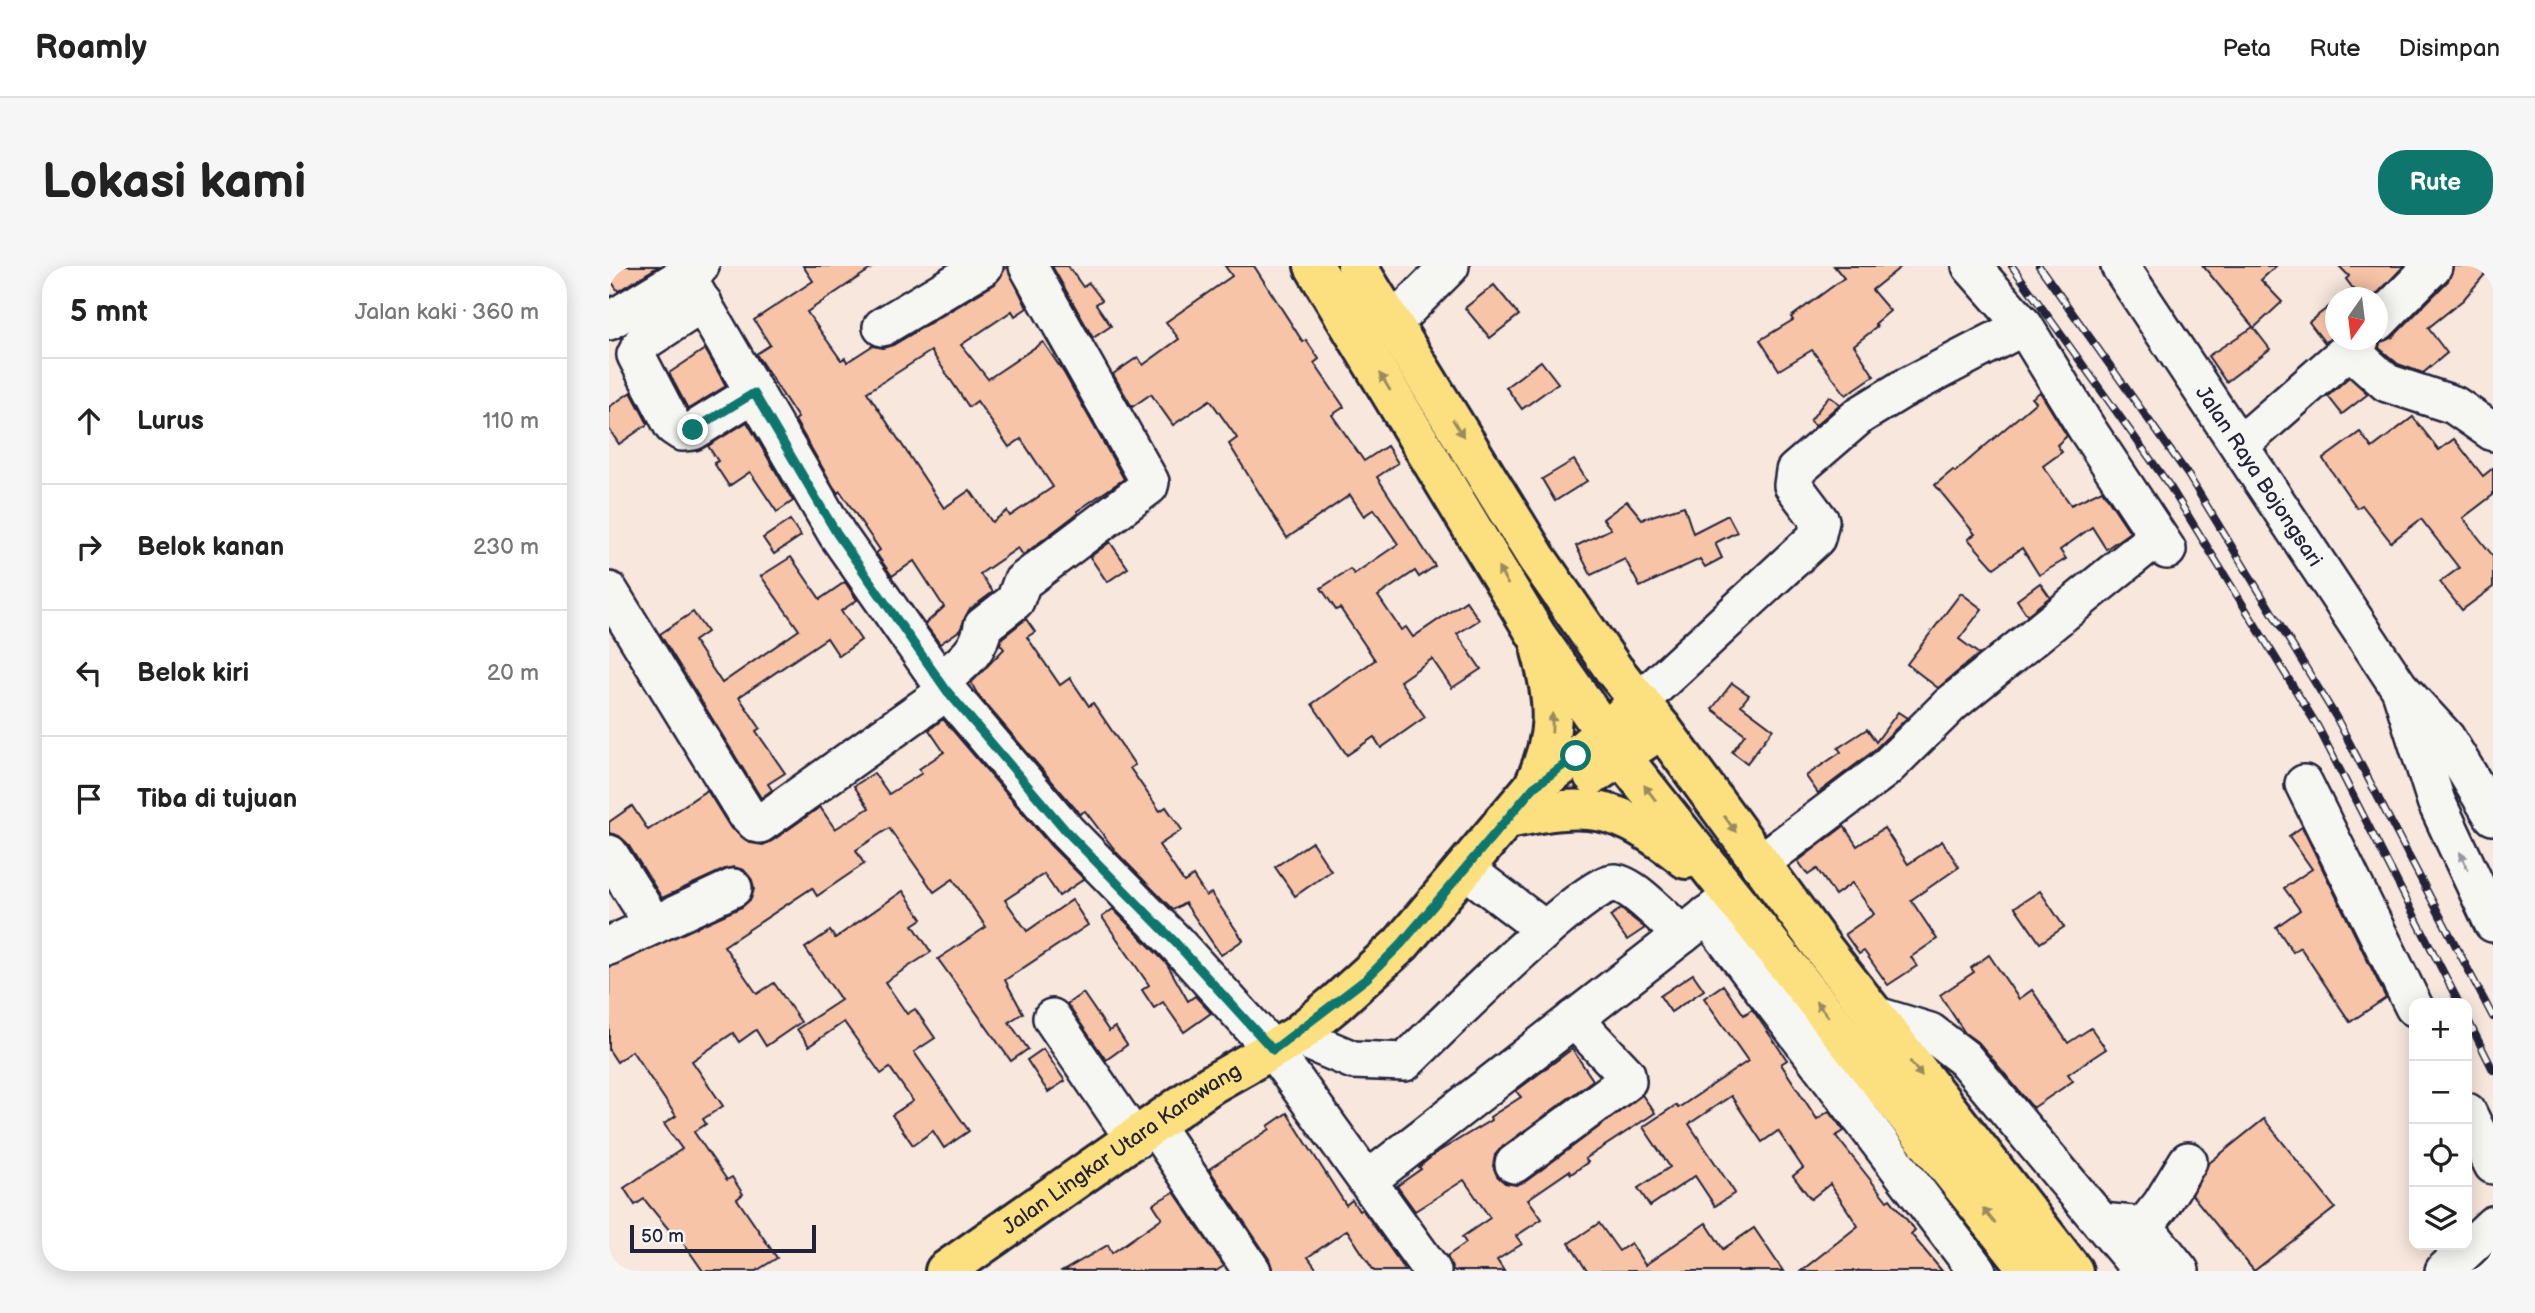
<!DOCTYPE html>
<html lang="id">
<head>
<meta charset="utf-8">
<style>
  :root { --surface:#fff; --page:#f6f6f6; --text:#222; --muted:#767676; --line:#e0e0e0; --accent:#0f766e }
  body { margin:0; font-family:"Balsamiq Sans",sans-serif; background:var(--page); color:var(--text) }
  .controls { position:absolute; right:21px; bottom:21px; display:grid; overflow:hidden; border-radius:14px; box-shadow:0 4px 18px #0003 }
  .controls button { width:63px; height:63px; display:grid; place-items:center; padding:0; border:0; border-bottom:2px solid var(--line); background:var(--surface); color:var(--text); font:35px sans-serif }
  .compass { position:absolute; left:1716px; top:21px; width:63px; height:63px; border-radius:50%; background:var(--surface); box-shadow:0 4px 18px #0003; rotate:194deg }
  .scale { position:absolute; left:21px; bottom:18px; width:186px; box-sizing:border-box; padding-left:7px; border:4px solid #22223b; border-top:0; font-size:19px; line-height:24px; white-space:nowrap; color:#22223b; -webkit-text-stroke:5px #f6f6f2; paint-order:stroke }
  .stop { position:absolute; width:21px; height:21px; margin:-16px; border:5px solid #0f766e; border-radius:50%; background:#fff }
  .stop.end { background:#0f766e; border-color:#fff; box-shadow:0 2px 7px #0008 }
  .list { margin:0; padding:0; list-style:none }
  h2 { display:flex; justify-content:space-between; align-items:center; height:91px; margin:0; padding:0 28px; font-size:30px }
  h2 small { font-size:23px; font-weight:400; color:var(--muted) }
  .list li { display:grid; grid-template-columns:46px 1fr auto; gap:21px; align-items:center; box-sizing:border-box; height:126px; padding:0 28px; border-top:2px solid var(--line) }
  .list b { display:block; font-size:26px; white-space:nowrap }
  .list em { font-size:23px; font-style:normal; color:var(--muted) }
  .icon { flex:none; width:38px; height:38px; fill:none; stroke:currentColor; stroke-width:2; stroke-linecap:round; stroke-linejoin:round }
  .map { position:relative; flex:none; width:1884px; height:1005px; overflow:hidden; border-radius:28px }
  header { display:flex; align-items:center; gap:42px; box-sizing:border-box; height:98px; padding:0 35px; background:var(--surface); border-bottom:2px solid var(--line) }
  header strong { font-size:33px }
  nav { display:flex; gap:38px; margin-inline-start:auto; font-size:24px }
  .intro { display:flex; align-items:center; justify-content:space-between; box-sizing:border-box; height:168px; padding:0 42px }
  h1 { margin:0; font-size:49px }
  .button { padding:18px 32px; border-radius:28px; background:var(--accent); color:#fff; font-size:24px; font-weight:700 }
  main { display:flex; gap:42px; padding:0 42px }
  aside { flex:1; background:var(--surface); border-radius:28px; box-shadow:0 4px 18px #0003 }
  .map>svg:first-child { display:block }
  .building { fill:#f8c4a8; stroke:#22223b; stroke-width:2; fill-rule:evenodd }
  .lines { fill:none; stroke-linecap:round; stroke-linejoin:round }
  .minor-casing { stroke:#22223b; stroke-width:42 }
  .major-casing { stroke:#22223b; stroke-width:44 }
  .highway-casing { stroke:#22223b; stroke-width:44 }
  .minor { stroke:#f6f6f2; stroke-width:37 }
  .major { stroke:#fce080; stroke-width:38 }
  .highway { stroke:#fce080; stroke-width:38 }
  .rail-casing { stroke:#22223b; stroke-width:8 }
  .rail { stroke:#f6f6f2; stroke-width:5; stroke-dasharray:16; stroke-linecap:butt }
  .oneway { fill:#9a8a61 }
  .oneway2 { fill:#9797a0 }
  .route { stroke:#0f766e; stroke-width:9 }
  .labels { text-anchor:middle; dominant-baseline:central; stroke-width:6; stroke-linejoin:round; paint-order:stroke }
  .street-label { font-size:21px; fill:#22223b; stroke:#f6f6f2 }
</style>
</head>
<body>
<header>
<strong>Roamly</strong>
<nav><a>Peta</a><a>Rute</a><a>Disimpan</a></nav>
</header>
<div class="intro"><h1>Lokasi kami</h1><a class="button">Rute</a></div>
<main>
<aside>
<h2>5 mnt<small>Jalan kaki · 360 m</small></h2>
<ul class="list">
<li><svg class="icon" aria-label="ahead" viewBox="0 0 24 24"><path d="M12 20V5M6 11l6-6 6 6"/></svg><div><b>Lurus</b></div><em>110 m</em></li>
<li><svg class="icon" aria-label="right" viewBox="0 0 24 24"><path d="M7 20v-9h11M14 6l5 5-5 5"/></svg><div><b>Belok kanan</b></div><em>230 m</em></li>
<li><svg class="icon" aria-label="left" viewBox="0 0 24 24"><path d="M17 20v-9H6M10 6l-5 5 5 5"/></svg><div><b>Belok kiri</b></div><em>20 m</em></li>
<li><svg class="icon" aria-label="arrive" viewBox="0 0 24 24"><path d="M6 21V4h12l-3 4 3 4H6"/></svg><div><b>Tiba di tujuan</b></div></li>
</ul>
</aside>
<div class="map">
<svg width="1884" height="1005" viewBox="0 0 1884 1005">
  <rect width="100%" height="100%" fill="#f7e7dc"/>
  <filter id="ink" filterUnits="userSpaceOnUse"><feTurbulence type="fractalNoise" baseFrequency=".0143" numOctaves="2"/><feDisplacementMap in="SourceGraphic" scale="14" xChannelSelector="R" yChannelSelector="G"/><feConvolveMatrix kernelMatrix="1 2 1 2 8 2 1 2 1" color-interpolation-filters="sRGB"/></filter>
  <g filter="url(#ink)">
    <g class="building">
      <polygon points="0,0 50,0 9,25 0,12"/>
      <path d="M194,0H266L198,46L232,94L236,92L238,96L263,80L274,82L284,79L386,18L398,0L418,42L406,50L403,45L352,79L379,113L434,76L455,107L515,213L468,245L469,247L414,289L409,282L371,308L384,326L360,344L351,364L331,378L316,358L335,341L305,295L283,310L267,287L271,284L231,225L229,227L224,220L186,154L189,152L147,88L161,79L145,54L204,15ZM322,85L360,141L368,135L400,181L412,173L444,221L401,250L398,245L383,256L361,224L335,242L258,126Z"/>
      <polygon points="443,0 459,0 474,21 480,17 493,34 487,38 502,60 484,72"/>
      <polygon points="616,0 645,0 694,76 697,74 710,93 705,97 735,141 723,149 755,195 778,180 789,197 768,211 826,300 810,311 806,305 769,330 792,364 797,361 804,371 857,335 870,354 848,368 872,403 843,422 823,393 791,415 816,451 772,482 765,471 738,489 703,438 766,394 731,342 727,344 712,322 741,303 745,308 789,278 765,243 755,250 741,229 678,272 620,178 628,172 601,134 564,159 542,128 523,141 504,108 529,91 534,99 570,73 557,56 623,10"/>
      <polygon points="1225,0 1293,0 1263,24 1281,45 1266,58 1268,61 1245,79 1265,110 1237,129 1203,84 1170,104 1151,74 1184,54 1182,51 1235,12"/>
      <polygon points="1594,0 1667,0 1652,14 1673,36 1645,62"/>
      <polygon points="1730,0 1795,0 1764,32 1751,32 1737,13 1740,10"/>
      <polygon points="1844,0 1883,0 1854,34 1819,62 1838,87 1814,107 1789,98 1770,82 1771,76 1784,71 1839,15"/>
      <polygon points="885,19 910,49 881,72 856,42"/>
      <polygon points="1726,36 1726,68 1716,77 1700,56"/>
      <polygon points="1644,61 1661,83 1617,116 1599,90"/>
      <polygon points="96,83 117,120 79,143 60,107"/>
      <polygon points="932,95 949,117 913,143 897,121"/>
      <polygon points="1740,111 1759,128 1733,148 1719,130"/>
      <polygon points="22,126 39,158 10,178 0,163 0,141"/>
      <polygon points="1431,126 1458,170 1448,179 1453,186 1434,200 1462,239 1493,224 1521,266 1497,283 1483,261 1451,284 1457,293 1430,309 1413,282 1385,302 1359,273 1366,268 1326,219 1344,204 1346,206 1427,136 1423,132"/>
      <polygon points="1220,130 1231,138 1206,160 1201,155"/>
      <polygon points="1804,151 1830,184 1845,173 1874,210 1884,202 1884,229 1854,252 1884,290 1884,321 1853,344 1831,316 1850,302 1812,253 1782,276 1753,239 1748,242 1714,193 1751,166 1763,182"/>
      <polygon points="138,156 184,235 168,246 141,206 120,220 105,197 109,195 99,180"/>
      <polygon points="965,194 978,215 946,235 933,213"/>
      <polygon points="1018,235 1033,253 1075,240 1084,267 1119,249 1128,266 1106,277 1113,292 1096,301 1091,293 1031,321 1016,293 982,309 967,280 1002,263 994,253"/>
      <polygon points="181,254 192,270 165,288 154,272"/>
      <polygon points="501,276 519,302 498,316 481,291"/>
      <polygon points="182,291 211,333 236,316 248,334 232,345 252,374 230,390 218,372 130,431 151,462 147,465 176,507 159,518 163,524 152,532 51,368 84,346 98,366 85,375 113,417 190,364 152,310"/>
      <polygon points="1431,317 1441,331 1418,349 1408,334"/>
      <polygon points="1352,327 1373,343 1350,373 1370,388 1329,422 1298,398"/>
      <polygon points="417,353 426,366 418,371 451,419 461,412 480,440 484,437 526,499 521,502 551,545 557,541 573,564 550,579 575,616 584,610 597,630 602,627 634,674 612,689 576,637 564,644 509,588 476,545 471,548 369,429 362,417 395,383 391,378 393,372"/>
      <polygon points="1123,417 1140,429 1132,439 1164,463 1138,497 1123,486 1136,468 1103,443"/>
      <polygon points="1289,446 1298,452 1262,487 1209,527 1197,510 1232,486 1229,482 1258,463 1267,476"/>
      <polygon points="334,453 442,580 475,613 450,630 435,608 396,634 418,665 463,634 479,659 396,714 414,747 400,756 419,783 402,795 329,693 377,661 344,613 325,626 280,562 247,584 255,598 208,630 203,622 115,680 148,728 165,717 192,756 157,780 147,764 130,776 124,767 83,795 114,840 94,853 97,858 85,866 118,914 123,911 134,928 128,933 168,992 147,1005 94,1005 68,968 65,970 35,933 26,939 15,922 73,883 55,858 67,850 23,785 8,796 0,784 0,701 133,641 142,633 145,623 143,614 135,604 125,601 116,603 53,632 18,577 10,570 0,567 0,556 23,540 39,564 98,524 121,561 142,577 154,579 163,575 211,541 226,563 260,542 245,520 265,507 280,528 313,507 310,503 335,486 320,464"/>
      <polygon points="1235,560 1248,580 1275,562 1299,598 1333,575 1350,601 1302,634 1328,673 1302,691 1308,700 1279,719 1255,685 1250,688 1236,668 1265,648 1243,617 1226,629 1208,603 1199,609 1189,595"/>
      <polygon points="1693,561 1777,732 1741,756 1691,681 1684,686 1667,661 1691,644 1675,622 1703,603 1680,570"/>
      <polygon points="703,576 722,605 686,630 666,601"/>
      <polygon points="294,625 313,653 304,659 322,686 276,716 298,748 306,743 326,772 305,786 360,865 335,882 324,865 304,879 283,849 304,835 281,802 272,808 235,756 200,780 188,763 232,734 196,682 221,665 226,672"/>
      <polygon points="1431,625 1455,661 1431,677 1406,641"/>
      <polygon points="504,643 558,698 579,735 586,730 602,747 575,766 554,736 545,742 533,724 540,719 493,651"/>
      <polygon points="1012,643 1036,662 1018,674 1001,650"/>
      <polygon points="1380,689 1410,733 1423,724 1459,777 1482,762 1497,783 1459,808 1464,815 1424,842 1371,778 1356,767 1331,729 1365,706 1362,702"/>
      <polygon points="1084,708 1095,724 1062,746 1051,730"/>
      <polygon points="1114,719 1135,749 1143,743 1178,794 1172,798 1208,853 1220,845 1235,865 1227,870 1278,935 1281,933 1306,964 1302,968 1333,1005 1192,1005 1249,960 1221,918 1202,933 1184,910 1194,902 1169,865 1153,876 1122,830 1080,858 1126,927 1106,940 1086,910 1041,940 1029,922 1061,901 1034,861 1067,839 1069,842 1139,795 1095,732"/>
      <polygon points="474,727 500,765 506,761 518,779 497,794 458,738"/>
      <polygon points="434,783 456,815 439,826 418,794"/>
      <polygon points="963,783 984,814 892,882 886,889 884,900 888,910 896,917 907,919 917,915 1033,829 1046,847 976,893 979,896 962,908 960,905 919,933 933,953 907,970 913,978 888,994 895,1005 844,1005 838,990 857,977 853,971 881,952 855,914 806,945 788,920 812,903 810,901 827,887 882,854 881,851 912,831 907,825"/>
      <polygon points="678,847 737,939 743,934 750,945 753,943 797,1005 765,1005 738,964 699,991 709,1005 664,1005 660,993 600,903 661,863 659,860"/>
      <polygon points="1655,853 1726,942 1645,1005 1583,929 1599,898"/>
      <polygon points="565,926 615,1000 607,1005 454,1005 499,979 503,987 553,952 544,938"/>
      <polygon points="990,957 1010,985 1022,977 1036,999 1097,957 1114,983 1145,962 1174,1005 978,1005 960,977"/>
    </g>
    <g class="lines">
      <g class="minor-casing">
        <g id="minor">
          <polyline points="1362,0 1415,60 1478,163 1558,284"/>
          <path id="s1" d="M1511,0L1790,421L1837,472L1884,550"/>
          <polyline points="76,8 228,268 338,425 458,566 566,676 664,784 823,1005"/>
          <polyline points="94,37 34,76 27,89 64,160 73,166 84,165 145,127"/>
          <polyline points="0,55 91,0"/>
          <polyline points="1769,56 1824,0"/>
          <polyline points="784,57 841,0"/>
          <polyline points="273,61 375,0"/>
          <polyline points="1741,84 1778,117 1845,139 1884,166"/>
          <polyline points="1631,179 1751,74"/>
          <polyline points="0,325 136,546 147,557 151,558 338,425"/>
          <path d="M333,414C353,397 370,387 374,360L406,335L413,316L540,220L541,216L419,0"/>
          <polyline points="1792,425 1827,535 1884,657"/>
          <polyline points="1031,435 1207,272 1211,255 1184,219 1186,205 1251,149 1292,124 1415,60"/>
          <polyline points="1695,518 1805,741"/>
          <polyline points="0,588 45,659"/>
          <polyline points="1150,598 1276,503 1342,438 1548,271"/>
          <polyline points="856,603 936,664"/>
          <polyline points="1098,649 1368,1005"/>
          <polyline points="0,680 124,622"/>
          <polyline points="1265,749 1321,766 1355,792 1533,1005"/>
          <polyline points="443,752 526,874"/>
          <path d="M687,770L744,794L796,796C825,769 977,614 1006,617C1025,619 1057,655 1073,669"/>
          <polyline points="1858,846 1884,899"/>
          <polyline points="545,859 643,1005"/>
          <polyline points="905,898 1018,815 1017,808 965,753"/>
          <polyline points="759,914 1123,630"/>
          <polyline points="1492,956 1535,960 1552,939 1579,895"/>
          <polyline points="1535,960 1571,1005"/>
          <polyline points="1835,1005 1884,959"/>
        </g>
      </g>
      <g class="major-casing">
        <g id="major">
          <polyline points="984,509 1053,463"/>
          <path id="s2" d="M336,1005L601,819L687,770L727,737L792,678L924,521L967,490L1031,435"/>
        </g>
      </g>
      <g class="highway-casing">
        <g id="highway">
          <polyline points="705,0 928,370 1012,490 1421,1005"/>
          <polyline points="748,0 927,291 1005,404 1053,463 1216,685 1464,1005"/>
          <path d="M924,521C948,471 947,439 932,385"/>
          <path d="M895,554C981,535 1007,538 1077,593"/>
        </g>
      </g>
      <use href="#minor" class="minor"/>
      <use href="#major" class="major"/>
      <use href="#highway" class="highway"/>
      <g class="rail-casing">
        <g id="rail">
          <polyline points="1403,0 1562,222 1709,461 1850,737"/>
          <polyline points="1430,0 1579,209 1727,451 1884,751"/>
          <polyline points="1858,752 1884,804"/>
        </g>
      </g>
      <use href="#rail" class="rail"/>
    </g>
    <defs><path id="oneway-solid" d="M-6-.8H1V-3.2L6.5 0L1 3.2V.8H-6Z" transform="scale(1.75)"/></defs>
    <g class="oneway">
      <use href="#oneway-solid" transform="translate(776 116) rotate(-121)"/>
      <use href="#oneway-solid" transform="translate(849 162) rotate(58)"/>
      <use href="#oneway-solid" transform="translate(894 310) rotate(-120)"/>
      <use href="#oneway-solid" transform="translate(943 457) rotate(-89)"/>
      <use href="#oneway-solid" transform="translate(1041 527) rotate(-127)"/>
      <use href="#oneway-solid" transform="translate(1121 558) rotate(54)"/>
      <use href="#oneway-solid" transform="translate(1213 743) rotate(-129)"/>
      <use href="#oneway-solid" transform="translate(1307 803) rotate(52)"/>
      <use href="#oneway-solid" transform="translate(1380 950) rotate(-129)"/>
    </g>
    <use class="oneway2" href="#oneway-solid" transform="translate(1855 595) rotate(-115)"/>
  </g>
  <g class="lines" filter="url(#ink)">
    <polyline class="route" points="84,164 145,127 228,268 338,425 458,566 566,676 664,784 757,713 792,678 925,521 967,490"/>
  </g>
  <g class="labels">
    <g class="street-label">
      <text stroke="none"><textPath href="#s1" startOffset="252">Jalan Raya Bojongsari</textPath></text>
      <text stroke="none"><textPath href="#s2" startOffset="215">Jalan Lingkar Utara Karawang</textPath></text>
    </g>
  </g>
</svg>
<div class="controls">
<button>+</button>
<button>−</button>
<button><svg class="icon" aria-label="locate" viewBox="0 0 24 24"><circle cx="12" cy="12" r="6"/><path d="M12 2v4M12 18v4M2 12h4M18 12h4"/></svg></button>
<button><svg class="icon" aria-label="layers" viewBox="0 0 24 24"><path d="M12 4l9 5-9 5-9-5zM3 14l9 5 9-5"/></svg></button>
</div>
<svg class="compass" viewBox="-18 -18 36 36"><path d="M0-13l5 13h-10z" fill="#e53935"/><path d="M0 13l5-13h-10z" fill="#767676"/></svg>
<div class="scale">50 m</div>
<div class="stop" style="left:967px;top:490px"></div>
<div class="stop end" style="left:84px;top:164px"></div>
</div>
</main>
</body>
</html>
